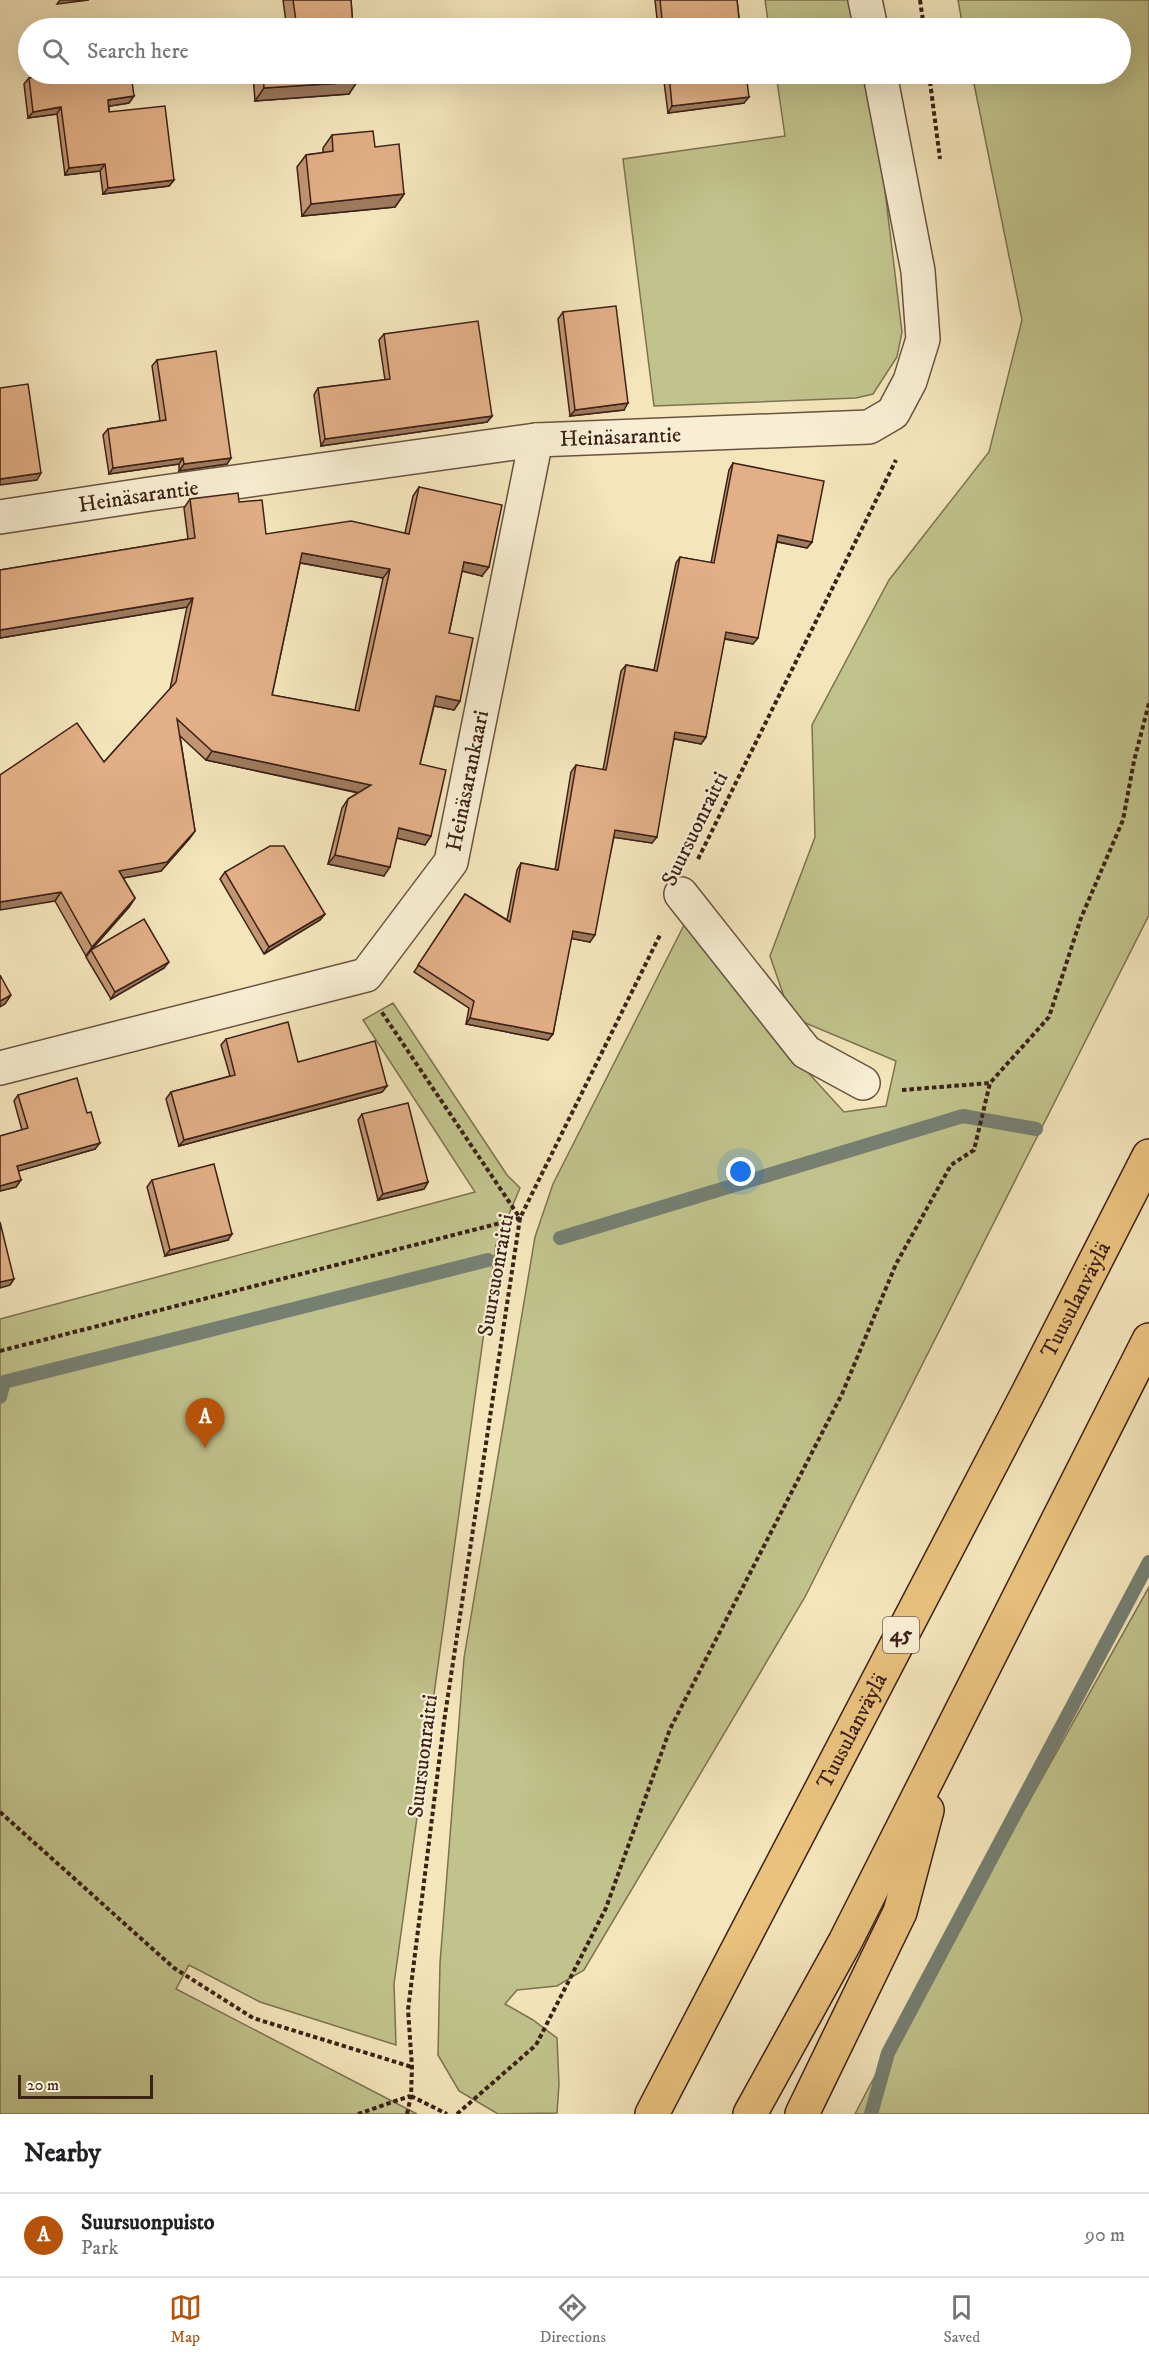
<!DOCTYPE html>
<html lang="en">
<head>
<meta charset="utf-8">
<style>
  :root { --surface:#fff; --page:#f2f2f2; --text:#202124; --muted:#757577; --line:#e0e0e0; --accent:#b45309 }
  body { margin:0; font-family:"IM FELL DW Pica",serif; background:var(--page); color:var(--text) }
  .scale { position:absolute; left:18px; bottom:15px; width:135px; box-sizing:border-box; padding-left:6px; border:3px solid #3c2117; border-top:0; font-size:16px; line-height:21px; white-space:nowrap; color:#3c2117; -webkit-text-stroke:4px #f8eed3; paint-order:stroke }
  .you { position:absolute; left:741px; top:1172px; width:21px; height:21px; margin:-15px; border:4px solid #fff; border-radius:50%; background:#1a73e8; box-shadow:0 0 0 9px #1a73e833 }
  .badge { display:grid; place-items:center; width:39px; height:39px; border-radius:50%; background:var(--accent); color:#fff; font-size:20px; font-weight:700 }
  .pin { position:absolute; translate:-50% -50px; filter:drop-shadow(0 2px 3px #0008) }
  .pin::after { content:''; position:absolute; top:32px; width:21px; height:18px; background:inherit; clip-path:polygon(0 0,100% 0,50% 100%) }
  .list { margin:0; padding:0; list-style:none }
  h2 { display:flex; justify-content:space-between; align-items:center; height:78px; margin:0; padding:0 24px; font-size:26px }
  h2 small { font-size:20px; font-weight:400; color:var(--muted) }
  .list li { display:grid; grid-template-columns:39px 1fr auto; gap:18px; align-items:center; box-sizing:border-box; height:84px; padding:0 24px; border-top:2px solid var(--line) }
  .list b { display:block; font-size:22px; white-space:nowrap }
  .list p { margin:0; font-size:20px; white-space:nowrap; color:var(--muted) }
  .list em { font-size:20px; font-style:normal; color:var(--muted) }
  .icon { flex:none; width:33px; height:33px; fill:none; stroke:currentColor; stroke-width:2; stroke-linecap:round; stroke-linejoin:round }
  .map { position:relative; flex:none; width:1149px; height:2114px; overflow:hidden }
  .search { position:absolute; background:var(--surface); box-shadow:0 6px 24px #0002; left:18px; right:18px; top:18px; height:66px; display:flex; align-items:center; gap:15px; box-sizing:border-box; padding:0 21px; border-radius:33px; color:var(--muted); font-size:22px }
  .sheet { height:162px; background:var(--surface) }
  nav { display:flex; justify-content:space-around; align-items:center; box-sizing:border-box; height:84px; border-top:2px solid var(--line); background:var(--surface); font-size:16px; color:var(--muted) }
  nav a { display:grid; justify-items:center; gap:3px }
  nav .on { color:var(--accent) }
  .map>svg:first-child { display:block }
  .green { fill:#c1c38c; stroke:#7e7252; stroke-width:1.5 }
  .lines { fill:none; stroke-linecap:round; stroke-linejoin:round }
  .stream { stroke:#768072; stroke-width:14 }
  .minor-casing { stroke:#6a5240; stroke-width:36 }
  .highway-casing { stroke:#3c2117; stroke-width:36 }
  .path { stroke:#3c2117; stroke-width:4; stroke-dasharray:4.5 3; stroke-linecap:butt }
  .minor { stroke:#f8eed3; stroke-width:33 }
  .highway { stroke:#eac27e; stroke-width:33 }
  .wall { fill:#c29673; stroke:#3c2117; stroke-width:1.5; fill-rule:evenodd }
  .shaded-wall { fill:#9e7a5e; stroke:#3c2117; stroke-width:1.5 }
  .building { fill:#e2af86; stroke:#3c2117; stroke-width:1.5; fill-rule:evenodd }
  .labels { text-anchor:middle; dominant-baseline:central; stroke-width:4.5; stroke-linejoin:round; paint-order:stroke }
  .shield { fill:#f8eed3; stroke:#745e4f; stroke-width:1.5 }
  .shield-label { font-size:21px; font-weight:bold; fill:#3c2117 }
  .street-label { font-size:22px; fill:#3c2117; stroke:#f8eed3 }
</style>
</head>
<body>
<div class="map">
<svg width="1149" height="2114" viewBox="0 0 1149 2114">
  <rect width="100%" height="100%" fill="#f4e5bb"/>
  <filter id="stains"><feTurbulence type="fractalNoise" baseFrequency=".00333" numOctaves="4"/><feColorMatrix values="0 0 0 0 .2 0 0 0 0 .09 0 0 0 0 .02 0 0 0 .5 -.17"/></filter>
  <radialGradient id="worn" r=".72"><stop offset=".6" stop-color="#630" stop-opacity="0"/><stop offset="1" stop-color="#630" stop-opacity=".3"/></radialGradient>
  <g class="green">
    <polygon points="765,0 862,0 866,28 769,28"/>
    <polygon points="958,0 1149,0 1149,915 805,1597 584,1970 557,1986 517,1990 505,2004 533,2020 557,2038 559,2084 557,2113 498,2114 459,2091 438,2055 440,1963 464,1658 535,1237 553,1184 684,925 706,938 773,1034 844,1112 886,1106 896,1061 791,1017 770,956 815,837 812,725 889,580 989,452 1022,320 972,74 1120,74 1120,28 963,28"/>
    <polygon points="776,74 871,74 902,332 897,357 873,394 856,398 654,406 623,159 785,136"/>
    <polygon points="393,1003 507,1175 520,1188 496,1245 394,1984 396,2045 260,2002 189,1965 176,1989 417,2114 0,2114 0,1319 475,1192 363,1020"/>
    <polygon points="1149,1587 1149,2114 855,2114 869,2087"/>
  </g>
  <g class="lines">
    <g class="stream">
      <polyline points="560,1238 963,1116 1036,1129"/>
      <polyline points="0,1397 4,1382 488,1260"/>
      <polyline points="871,2114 888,2053 1149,1562"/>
    </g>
    <g class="minor-casing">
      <g id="minor">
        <polyline points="865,0 871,28"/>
        <path id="s1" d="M0,517L150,494L536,440L869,427L893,413L910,381L923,339L918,271L880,74"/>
        <polyline points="681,894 806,1052 863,1083"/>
        <path id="s2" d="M0,1068L366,975L451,862L536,440"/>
      </g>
    </g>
    <g class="highway-casing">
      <g id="highway">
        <path id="s3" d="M652,2114L1027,1395L1149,1156"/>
        <polyline points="750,2114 845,1942 1149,1340"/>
        <polyline points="802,2114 900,1912 927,1810"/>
      </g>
    </g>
    <g class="path">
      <polyline points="920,0 924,28"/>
      <polyline points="929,74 940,159"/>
      <polyline points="698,859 896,460"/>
      <polyline points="902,1090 990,1083"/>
      <polyline points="0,1351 520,1218 381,1011"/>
      <polyline points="0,1812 174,1968 253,2018 412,2067"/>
      <polyline points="411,2096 447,2114"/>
      <polyline points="358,2114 410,2096"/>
      <polyline points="407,2114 411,2096 412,2067 408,2010 444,1722 520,1218 661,933"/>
      <polyline points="457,2114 536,2045 606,1908 670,1729 842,1394 896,1264 951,1165 974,1150 990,1083 1049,1017 1081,918 1123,820 1134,761 1149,703"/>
    </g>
    <use href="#minor" class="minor"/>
    <use href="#highway" class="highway"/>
  </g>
  <g class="wall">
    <polygon points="283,0 351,0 353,28 272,28 276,22 286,22"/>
    <polygon points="655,0 737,0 740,28 658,28"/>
    <polygon points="253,74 357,74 349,94 255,101"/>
    <polygon points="663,74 746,74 744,103 668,113"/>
    <polygon points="29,78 129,103 109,106 109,112 174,180 169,186 103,194 100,171 65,175 57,114 28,118 24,84"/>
    <polygon points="332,135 375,147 404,194 395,207 302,216 297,167 306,155 323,153 323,148"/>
    <polygon points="563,312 624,410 570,416 558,319"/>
    <polygon points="384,334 492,416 487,422 321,446 314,395 318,388 385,380 379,340"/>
    <polygon points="157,360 227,464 179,471 179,464 109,474 103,435 108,429 160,421 152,366"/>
    <polygon points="733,463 812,542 807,548 777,542 753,644 724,639 706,737 701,744 674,739 652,843 614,837 590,942 571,938 553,1034 548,1040 466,1024 469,1008 414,972 465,894 507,920 517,870 521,863 555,870 571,772 576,765 603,770 621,671 626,665 654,670 676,563 680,557 711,563 729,470"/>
    <path d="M419,487L482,576L462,571L449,633L460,701L454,710L434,706L420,764L431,836L425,845L397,838L384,876L328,864L342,808L348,799L358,793L206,760L180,736L195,831L189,839L161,871L123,878L135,898L129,907L86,956L55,901L104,762L170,689L187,607L0,638V570L188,539L184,508L190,499L239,502L266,534L405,533L413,496ZM300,563L383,578L355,710L272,695Z"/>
    <polygon points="225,872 325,914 320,920 264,954 220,879"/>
    <polygon points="91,950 164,968 111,999 86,957"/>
    <polygon points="226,1039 298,1062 387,1086 382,1092 179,1146 166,1099 171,1092 230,1076 221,1045"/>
    <polygon points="18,1095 95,1149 18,1171 16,1187 0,1191 0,1136 22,1130 14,1101"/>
    <polygon points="362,1114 428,1182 424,1189 378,1200 358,1120"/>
    <polygon points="152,1180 228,1240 165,1256 147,1187"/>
  </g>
  <g class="shaded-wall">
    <polygon points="60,0 89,0 57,4"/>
    <polygon points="357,82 349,94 255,101 264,88"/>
    <polygon points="134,96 129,103 104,107 108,100"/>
    <polygon points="749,97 744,103 668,113 672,106"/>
    <polygon points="61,107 57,114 28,118 33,112"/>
    <polygon points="105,164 100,171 65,175 69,168"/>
    <polygon points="174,180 169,186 103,194 108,188"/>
    <polygon points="404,194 395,207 302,216 311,204"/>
    <polygon points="628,403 624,410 570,416 575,410"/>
    <polygon points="492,416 487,422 321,446 325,439"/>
    <polygon points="183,458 179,464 109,474 113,468"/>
    <polygon points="231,458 227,464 179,471 184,464"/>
    <polygon points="41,473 37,480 0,485 0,479"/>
    <polygon points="778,535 812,542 807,548 774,541"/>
    <polygon points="302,553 390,569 383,578 296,562"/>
    <polygon points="464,562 489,567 482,576 458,570"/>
    <polygon points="193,598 187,607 0,638 0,630"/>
    <polygon points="726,632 758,638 753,644 721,638"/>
    <polygon points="436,696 460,701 454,710 430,705"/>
    <polygon points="675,732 706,737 701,744 671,738"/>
    <polygon points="212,751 371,785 365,794 206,760"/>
    <polygon points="399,828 431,836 425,845 393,837"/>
    <polygon points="615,830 657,837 652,843 611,837"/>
    <polygon points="195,831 189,839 161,871 113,880 119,871"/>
    <polygon points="335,855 390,867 384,876 328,864"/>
    <polygon points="61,892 55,901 0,910 0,902"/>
    <polygon points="135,898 129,907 86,956 92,947"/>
    <polygon points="325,914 320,920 264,954 269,947"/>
    <polygon points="573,931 595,935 590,942 568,938"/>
    <polygon points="169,962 164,968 111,999 115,992"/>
    <polygon points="11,995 5,1004 0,1007 0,1001"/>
    <polygon points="470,1018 553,1034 548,1040 466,1024"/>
    <polygon points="387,1086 382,1092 179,1146 184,1140"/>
    <polygon points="100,1143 95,1149 12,1173 17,1166"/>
    <polygon points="21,1180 16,1187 0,1191 0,1186"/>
    <polygon points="428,1182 424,1189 378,1200 383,1194"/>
    <polygon points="232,1234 228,1240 165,1256 170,1250"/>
    <polygon points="14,1279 10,1285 0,1288 0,1282"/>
  </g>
  <g class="building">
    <polygon points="293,0 351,0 353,28 277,28 276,22 296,21"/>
    <polygon points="660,0 737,0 740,28 663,28"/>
    <polygon points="64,74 131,74 134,96 108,100 109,112 165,106 174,180 108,188 105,164 69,168 61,107 33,112 29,78"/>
    <polygon points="263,74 357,74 357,82 264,88"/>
    <polygon points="669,74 746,74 749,97 672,106"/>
    <polygon points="373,131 375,147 399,144 404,194 311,204 306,155 333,151 332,135"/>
    <polygon points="616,306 628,403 575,410 563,312"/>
    <polygon points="478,321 492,416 325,439 318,388 390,379 384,334"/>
    <polygon points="216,351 231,458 184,464 183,458 113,468 108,429 166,420 157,360"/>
    <polygon points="28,384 41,473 0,479 0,388"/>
    <polygon points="733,463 824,481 812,542 778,535 758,638 726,632 706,737 675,732 657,837 615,830 595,935 573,931 553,1034 470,1018 474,1001 418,965 465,894 510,922 521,863 558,870 576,765 606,770 626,665 657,671 680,557 714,563"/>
    <path d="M419,487L502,505L489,567L464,562L449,633L473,638L460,701L436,696L420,764L446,770L431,836L399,828L390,867L335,855L348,799L371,785L212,751L177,719L195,831L167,862L119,871L135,898L92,947L61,892L0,902V775L77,723L104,762L176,682L193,598L0,630V570L195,538L190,499L238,493L239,502L262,500L266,534L351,521L409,534ZM302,553L390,569L359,711L272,695Z"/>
    <polygon points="270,846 284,846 325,914 269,947 225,872"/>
    <polygon points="144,919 169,962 115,992 91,950"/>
    <polygon points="0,975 11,995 0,1001"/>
    <polygon points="288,1022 298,1062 375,1041 387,1086 184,1140 171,1092 235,1075 226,1039"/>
    <polygon points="77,1078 87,1113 91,1112 100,1143 17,1166 21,1180 0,1186 0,1136 28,1128 18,1095"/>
    <polygon points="408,1103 428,1182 383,1194 362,1114"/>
    <polygon points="214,1164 232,1234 170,1250 152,1180"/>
    <polygon points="0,1222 14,1279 0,1282"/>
  </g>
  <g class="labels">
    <rect class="shield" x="883" y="1617" width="36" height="36" rx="4.5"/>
    <g class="shield-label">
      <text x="901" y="1635">45</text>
    </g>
    <g class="street-label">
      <text stroke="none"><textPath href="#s1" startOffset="626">Heinäsarantie</textPath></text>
      <text stroke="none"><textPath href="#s1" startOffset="140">Heinäsarantie</textPath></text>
      <text stroke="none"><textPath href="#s2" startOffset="602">Heinäsarankaari</textPath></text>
      <text transform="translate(695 829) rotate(-64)">Suursuonraitti</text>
      <text transform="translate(496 1275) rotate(-80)">Suursuonraitti</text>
      <text stroke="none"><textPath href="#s3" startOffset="918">Tuusulanväylä</textPath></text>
      <text stroke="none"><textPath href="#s3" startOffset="432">Tuusulanväylä</textPath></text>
      <text transform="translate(423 1756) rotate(-83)">Suursuonraitti</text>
    </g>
  </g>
  <rect width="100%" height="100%" filter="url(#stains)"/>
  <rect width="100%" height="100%" fill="url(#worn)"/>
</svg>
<div class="scale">20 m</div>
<div class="you"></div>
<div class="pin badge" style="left:205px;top:1448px">A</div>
<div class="search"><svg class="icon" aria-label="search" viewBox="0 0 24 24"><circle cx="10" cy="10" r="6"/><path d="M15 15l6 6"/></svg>Search here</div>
</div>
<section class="sheet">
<h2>Nearby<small></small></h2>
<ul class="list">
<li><span class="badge">A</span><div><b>Suursuonpuisto</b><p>Park</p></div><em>90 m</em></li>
</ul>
</section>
<nav>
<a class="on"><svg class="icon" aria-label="map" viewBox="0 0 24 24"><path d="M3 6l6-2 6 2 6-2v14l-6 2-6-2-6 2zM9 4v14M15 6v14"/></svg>Map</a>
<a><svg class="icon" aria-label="directions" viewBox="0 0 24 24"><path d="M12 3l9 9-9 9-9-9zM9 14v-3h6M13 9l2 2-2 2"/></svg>Directions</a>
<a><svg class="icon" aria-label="saved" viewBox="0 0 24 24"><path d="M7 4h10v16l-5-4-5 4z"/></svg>Saved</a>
</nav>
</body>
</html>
